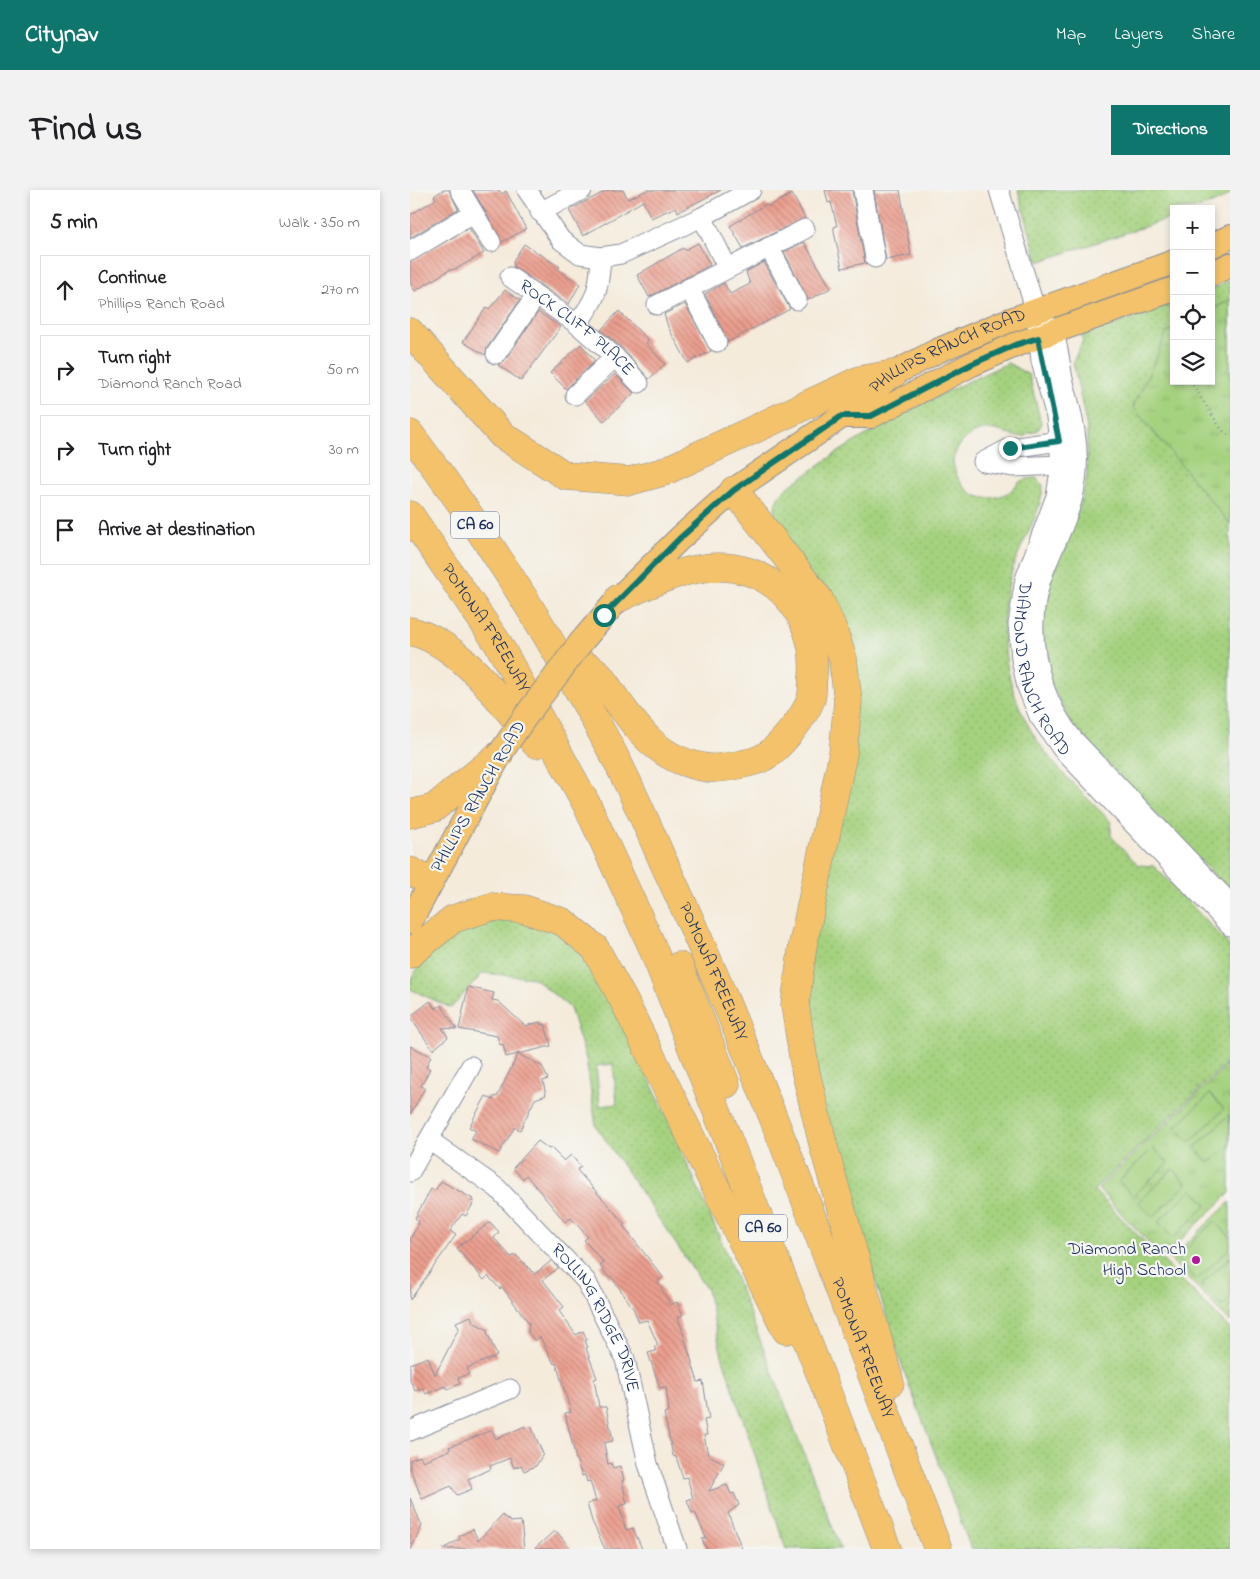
<!DOCTYPE html>
<html lang="en">
<head>
<meta charset="utf-8">
<style>
  :root { --surface:#fff; --page:#f2f2f2; --text:#202124; --muted:#757577; --line:#e0e0e0; --accent:#0f766e }
  body { margin:0; font-family:"Indie Flower",sans-serif; background:var(--page); color:var(--text) }
  .controls { position:absolute; right:15px; top:15px; display:grid; overflow:hidden; border-radius:0px; box-shadow:0 2px 8px #0003 }
  .controls button { width:45px; height:45px; display:grid; place-items:center; padding:0; border:0; border-bottom:1px solid var(--line); background:var(--surface); color:var(--text); font:25px sans-serif }
  .stop { position:absolute; width:15px; height:15px; margin:-11px; border:4px solid #0f766e; border-radius:50%; background:#fff }
  .stop.end { background:#0f766e; border-color:#fff; box-shadow:0 1px 5px #0008 }
  .list { margin:0; padding:0; list-style:none }
  h2 { display:flex; justify-content:space-between; align-items:center; height:65px; margin:0; padding:0 20px; font-size:21px }
  h2 small { font-size:16px; font-weight:400; color:var(--muted) }
  .list li { display:grid; grid-template-columns:32px 1fr auto; gap:15px; align-items:center; box-sizing:border-box; height:70px; margin:0 10px 10px; padding:0 10px; border:1px solid var(--line); border-radius:0px }
  .list b { display:block; font-size:19px; white-space:nowrap }
  .list p { margin:0; font-size:16px; white-space:nowrap; color:var(--muted) }
  .list em { font-size:16px; font-style:normal; color:var(--muted) }
  .icon { flex:none; width:28px; height:28px; fill:none; stroke:currentColor; stroke-width:2; stroke-linecap:round; stroke-linejoin:round }
  .map { position:relative; flex:none; width:820px; height:1359px; overflow:hidden; border-radius:0px }
  header { display:flex; align-items:center; gap:30px; box-sizing:border-box; height:70px; padding:0 25px; background:var(--accent); color:#fff }
  header strong { font-size:24px }
  nav { display:flex; gap:28px; margin-inline-start:auto; font-size:18px }
  .intro { display:flex; align-items:center; justify-content:space-between; box-sizing:border-box; height:120px; padding:0 30px }
  h1 { margin:0; font-size:35px }
  .button { padding:12px 22px; border-radius:0px; background:var(--accent); color:#fff; font-size:18px; font-weight:700 }
  main { display:flex; gap:30px; padding:0 30px }
  aside { flex:1; background:var(--surface); border-radius:0px; box-shadow:0 2px 8px #0003 }
  .map>svg:first-child { display:block }
  .grass { fill:url(#grass-dots); stroke:#60806e; fill-rule:evenodd }
  .park { fill:url(#park-tufts); stroke:#60806e }
  .pitch { fill:#a5d27f; stroke:#60806e }
  .building { fill:url(#building-back-hatch) }
  .lines { fill:none; stroke-linecap:round; stroke-linejoin:round }
  .minor-casing { stroke:#888d9c; stroke-width:21 }
  .major-casing { stroke:#888d9c; stroke-width:26 }
  .highway-casing { stroke:#888d9c; stroke-width:29 }
  .path { stroke:#888d9c; stroke-width:2.5; stroke-dasharray:1 4; stroke-linecap:butt }
  .minor { stroke:#fff; stroke-width:19 }
  .major { stroke:#f3c26a; stroke-width:24 }
  .highway { stroke:#f3c26a; stroke-width:28 }
  .major-bridge-casing { stroke:#888d9c; stroke-width:26; stroke-linecap:butt }
  .major-bridge { stroke:#f3c26a; stroke-width:24 }
  .route { stroke:#0f766e; stroke-width:6 }
  .poi-dot { fill:#b5179e; stroke:#f6f6f2; stroke-width:2 }
  .labels { text-anchor:middle; dominant-baseline:central; stroke-width:4.5; stroke-linejoin:round; paint-order:stroke }
  .shield { fill:#f6f6f2; stroke:#5d6b8a; stroke-width:1 }
  .shield-label { font-size:16px; font-weight:bold; fill:#1b2f5e }
  .street-label { font-size:18px; fill:#1b2f5e; stroke:#f6f6f2 }
  .poi-label { font-size:18px; fill:#1b2f5e; stroke:#f6f6f2; text-anchor:end }
</style>
</head>
<body>
<header>
<strong>Citynav</strong>
<nav><a>Map</a><a>Layers</a><a>Share</a></nav>
</header>
<div class="intro"><h1>Find us</h1><a class="button">Directions</a></div>
<main>
<aside>
<h2>5 min<small>Walk · 350 m</small></h2>
<ul class="list">
<li><svg class="icon" aria-label="ahead" viewBox="0 0 24 24"><path d="M12 20V5M6 11l6-6 6 6"/></svg><div><b>Continue</b><p>Phillips Ranch Road</p></div><em>270 m</em></li>
<li><svg class="icon" aria-label="right" viewBox="0 0 24 24"><path d="M7 20v-9h11M14 6l5 5-5 5"/></svg><div><b>Turn right</b><p>Diamond Ranch Road</p></div><em>50 m</em></li>
<li><svg class="icon" aria-label="right" viewBox="0 0 24 24"><path d="M7 20v-9h11M14 6l5 5-5 5"/></svg><div><b>Turn right</b></div><em>30 m</em></li>
<li><svg class="icon" aria-label="arrive" viewBox="0 0 24 24"><path d="M6 21V4h12l-3 4 3 4H6"/></svg><div><b>Arrive at destination</b></div></li>
</ul>
</aside>
<div class="map">
<svg width="820" height="1359" viewBox="0 0 820 1359">
  <defs>
    <pattern id="grass-dots" width="8" height="8" patternUnits="userSpaceOnUse" patternTransform="scale(1.25)"><rect width="8" height="8" fill="#a5d27f"/><path d="M2 2h.1M6 6h.1" fill="none" stroke="#8db570" stroke-width="1.8" stroke-linecap="round"/></pattern>
    <pattern id="park-tufts" width="24" height="20" patternUnits="userSpaceOnUse" patternTransform="scale(1.25)"><rect width="24" height="20" fill="#a5d27f"/><path d="M3 7l-1-3M5 7V3M7 7l1-3M15 17l-1-3M17 17v-4M19 17l1-3" fill="none" stroke="#8db570"/></pattern>
    <pattern id="building-back-hatch" width="6" height="6" patternUnits="userSpaceOnUse" patternTransform="scale(1.25)"><rect width="6" height="6" fill="#ec9f8e"/><path d="M-1 5l2 2M0 0l6 6M5-1l2 2" fill="none" stroke="#be8277"/></pattern>
  </defs>
  <rect width="100%" height="100%" fill="#f6f6f2"/>
  <filter id="ink" filterUnits="userSpaceOnUse"><feTurbulence type="fractalNoise" baseFrequency=".02" numOctaves="2"/><feDisplacementMap in="SourceGraphic" scale="10" xChannelSelector="R" yChannelSelector="G"/><feConvolveMatrix kernelMatrix="1 2 1 2 8 2 1 2 1" color-interpolation-filters="sRGB"/></filter>
  <filter id="wash" filterUnits="userSpaceOnUse"><feTurbulence type="fractalNoise" baseFrequency=".0096" numOctaves="4" result="noise"/><feDisplacementMap in="SourceGraphic" scale="20" xChannelSelector="R" yChannelSelector="G"/><feGaussianBlur stdDeviation="1.12" result="paint"/><feColorMatrix in="noise" values="0 0 0 0 0 0 0 0 0 0 0 0 0 0 0 0 0 1.4 0 .05"/><feComposite in="paint" operator="in"/></filter>
  <g filter="url(#wash)">
    <rect width="100%" height="100%" fill="#f4ebdb"/>
    <g class="grass">
      <path d="M608,0H820V4C802,17 786,19 764,19V27L628,72Z"/>
      <polygon points="820,90 820,702 662,536 638,487 631,440 636,398 669,318 677,286 677,238 663,172 673,150 672,146 764,113 764,191 801,191 801,99"/>
      <path d="M598,173L619,185L631,233C630,241 625,242 616,244V246C600,248 599,243 585,240C564,237 548,251 543,270C545,296 567,316 593,305C610,298 602,289 626,288L633,295C631,327 609,354 601,384C584,446 597,512 636,563C655,588 680,610 701,632V646L728,675L744,676L820,756V870L684,1000L820,1139V1359H561L492,1176L410,915L395,797L443,529L364,332C365,326 364,316 367,310C371,300 387,291 395,285C458,239 528,205 598,173Z"/>
      <path d="M103,728L146,740L187,778L256,925L313,1055L431,1359H376L312,1166L297,1100L186,936L176,869L160,818L124,788L73,783L41,818L0,799C0,787 8,777 16,769C21,764 24,754 30,750C47,736 81,729 103,728ZM203,874L207,914L190,916L186,876Z"/>
    </g>
    <g class="park">
      <polygon points="820,110 820,334 723,217 746,169 756,143 764,139 764,191 801,191 801,120"/>
      <polygon points="820,872 820,1003 753,1067 688,999"/>
      <polygon points="820,1012 820,1132 760,1069"/>
    </g>
    <g class="pitch">
      <polygon points="800,904 814,919 780,952 765,937"/>
      <polygon points="819,925 820,954 799,973 785,958"/>
      <polygon points="743,958 758,973 723,1006 709,991"/>
      <polygon points="763,979 777,994 743,1027 728,1012"/>
      <polygon points="782,999 797,1015 763,1048 748,1032"/>
      <polygon points="805,1031 820,1047 820,1058 787,1090 766,1068"/>
      <polygon points="820,1067 820,1109 812,1116 791,1095"/>
    </g>
    <g id="blocks">
      <g class="building">
        <polygon points="33,0 39,0 48,19 0,48 0,25 26,9 24,6"/>
        <polygon points="63,0 89,0 92,4 96,1 116,39 92,52"/>
        <polygon points="198,0 213,0 218,9 237,0 311,0 268,22 266,17 241,28 233,11 173,46 159,20"/>
        <polygon points="415,0 442,0 455,73 432,78 424,42 424,37 427,36 421,12 418,13"/>
        <polygon points="464,0 490,0 501,65 476,70"/>
        <polygon points="382,4 395,28 333,58 320,36 356,14 358,17"/>
        <polygon points="59,38 74,63 46,79 39,80 5,101 0,93 0,72"/>
        <polygon points="394,52 421,98 398,110 374,62"/>
        <polygon points="288,53 300,75 239,107 227,85 273,58 275,60"/>
        <polygon points="114,54 150,77 148,79 170,94 159,114 104,77 103,71"/>
        <polygon points="354,72 380,119 318,152 295,104 314,93 320,104 340,94 336,82"/>
        <polygon points="95,100 110,110 77,158 75,165 53,152 73,122 77,117 79,119"/>
        <polygon points="275,114 301,161 278,173 258,137 254,124"/>
        <polygon points="209,121 239,151 236,153 255,174 239,189 213,159 191,140"/>
        <polygon points="128,122 151,137 111,191 88,175 95,170"/>
        <polygon points="171,154 185,171 156,199 140,183"/>
        <polygon points="205,184 224,203 194,231 175,211"/>
        <polygon points="58,797 84,803 82,810 88,811 115,836 130,832 131,835 135,834 141,856 108,864 132,876 138,889 133,891 136,905 125,909 110,940 105,937 89,963 61,949 66,941 59,937 76,906 83,910 85,906 87,907 108,864 96,867 93,854 90,855 87,846 49,839"/>
        <polygon points="20,811 25,819 31,815 47,839 32,838 38,847 23,860 0,827"/>
        <polygon points="0,856 21,866 16,877 20,879 11,896 15,898 0,925"/>
        <polygon points="128,951 139,959 141,958 154,971 161,965 171,977 167,980 215,1034 213,1036 253,1087 248,1091 260,1115 267,1112 273,1125 268,1127 288,1192 293,1191 299,1229 294,1230 297,1245 294,1245 298,1265 314,1273 299,1301 317,1295 321,1304 324,1303 329,1315 318,1323 332,1359 296,1359 292,1349 296,1348 285,1322 282,1323 277,1310 283,1308 277,1287 273,1288 266,1267 263,1266 262,1261 254,1223 259,1221 256,1197 250,1198 238,1163 246,1161 244,1156 248,1155 237,1130 229,1132 223,1118 201,1086 199,1087 190,1076 194,1073 174,1050 178,1047 161,1028 155,1032 116,985 113,989 103,978"/>
        <polygon points="31,991 63,1009 61,1011 64,1012 56,1026 52,1024 40,1041 46,1045 0,1110 0,1050 9,1031 5,1028 21,999 25,1001"/>
        <polygon points="80,1032 89,1042 84,1048 101,1067 106,1065 125,1084 141,1071 148,1078 133,1090 154,1117 149,1121 166,1145 173,1141 177,1150 175,1151 178,1157 176,1158 187,1188 184,1189 189,1217 196,1217 203,1251 194,1253 198,1274 201,1273 203,1278 210,1276 214,1290 212,1291 217,1314 209,1316 216,1340 223,1338 232,1359 195,1359 182,1331 177,1314 186,1311 180,1291 177,1292 175,1285 172,1286 166,1269 155,1223 161,1222 146,1173 144,1174 130,1147 125,1151 118,1143 119,1133 92,1097 90,1099 78,1086 74,1090 47,1058"/>
        <polygon points="61,1126 63,1132 78,1140 77,1142 87,1166 57,1178 59,1184 48,1188 50,1194 38,1199 35,1196 16,1204 13,1198 5,1201 0,1190 0,1174 18,1167 25,1185 49,1138 46,1132"/>
        <polygon points="115,1236 116,1239 121,1236 133,1264 126,1276 114,1281 111,1275 104,1278 100,1268 80,1276 81,1279 58,1289 62,1299 47,1305 41,1296 12,1309 0,1278 0,1270 10,1266 13,1271 40,1260 39,1257 82,1240 86,1249"/>
        <polygon points="0,1308 12,1336 1,1359 0,1359"/>
        <polygon points="92,1325 101,1332 111,1331 114,1359 33,1359 50,1349 49,1346 63,1339 68,1351"/>
        <polygon points="143,1342 147,1342 161,1359 124,1359"/>
      </g>
    </g>
  </g>
  <g filter="url(#ink)">
    <use href="#blocks" fill-opacity="0" stroke="#888d9c" stroke-width="1"/>
    <g class="lines">
      <g class="minor-casing">
        <g id="minor">
          <polyline points="50,0 81,52"/>
          <polyline points="117,0 151,50 170,64 191,67 211,64 292,27 341,0"/>
          <polyline points="453,0 465,68"/>
          <path id="s1" d="M589,0L626,122L631,171L646,227L649,251L651,275L646,306L615,389L608,434L611,469L617,497L629,526L652,559L820,736"/>
          <polyline points="130,22 172,0"/>
          <polyline points="292,27 317,77"/>
          <polyline points="359,57 387,110"/>
          <polyline points="0,61 63,23"/>
          <path id="s2" d="M100,87L167,134L205,167L229,193"/>
          <polyline points="279,98 307,152"/>
          <polyline points="247,115 395,39"/>
          <path d="M636,133C649,147 649,170 653,189C662,222 671,257 666,291C662,321 647,349 636,376C612,434 625,501 663,549L820,713"/>
          <path d="M167,134C187,108 189,100 191,67"/>
          <polyline points="86,164 126,106"/>
          <polyline points="165,205 205,167"/>
          <polyline points="649,251 600,258 573,272 603,277 651,275"/>
          <path id="s3" d="M19,950L87,998L176,1091L215,1169L238,1274L267,1359"/>
          <polyline points="0,982 61,876"/>
          <polyline points="0,1241 100,1199"/>
        </g>
      </g>
      <g class="major-casing">
        <g id="major">
          <polyline points="801,56 820,47"/>
          <polyline points="801,84 820,75"/>
          <polyline points="432,226 461,226 562,174 605,155 764,99"/>
          <path id="s4" d="M172,451L209,408L269,349L324,300L432,226L483,184L527,161L595,132L764,72"/>
          <polyline points="0,732 88,568"/>
        </g>
      </g>
      <g class="highway-casing">
        <g id="highway">
          <polyline points="0,142 92,245 156,286 220,291 253,282 450,190 483,184"/>
          <path id="s5" d="M0,244C79,347 149,459 209,575C225,607 239,639 253,671C358,895 439,1129 528,1359"/>
          <polyline points="324,300 409,409 422,437 433,469 438,511 433,563 393,754 385,815 395,879 414,958 480,1193"/>
          <path id="s6" d="M0,325L89,455L177,615L241,754L415,1196L477,1359"/>
          <path d="M0,441C51,452 94,516 126,554"/>
          <path d="M150,468C160,471 177,474 185,481C192,487 198,498 203,505C229,542 251,572 299,578C310,579 345,573 354,567C370,558 395,526 401,509C403,502 402,493 403,486C408,422 360,369 294,378C264,382 237,395 209,408"/>
          <polyline points="0,624 24,618 89,565"/>
          <polyline points="0,681 20,691"/>
          <polyline points="0,764 43,729 81,717 114,719 153,732 185,758 214,811 376,1140"/>
          <polyline points="269,776 316,894"/>
        </g>
      </g>
      <polyline class="path" points="780,191 812,240 820,247"/>
      <use href="#minor" class="minor"/>
      <use href="#major" class="major"/>
      <use href="#highway" class="highway"/>
      <g class="major-bridge-casing">
        <polyline id="major-bridge" points="89,565 115,527 172,451"/>
      </g>
      <use href="#major-bridge" class="major-bridge"/>
    </g>
  </g>
  <g class="lines" filter="url(#ink)">
    <polyline class="route" points="194,425 269,349 324,300 432,226 461,226 562,174 605,155 628,148 649,251 600,258"/>
  </g>
  <circle class="poi-dot" cx="786" cy="1070" r="5"/>
  <g class="labels">
    <g class="shield">
      <rect x="41" y="321.5" width="48" height="27" rx="4"/>
      <rect x="329" y="1024.5" width="48" height="27" rx="4"/>
    </g>
    <g class="shield-label">
      <text x="65" y="335">CA 60</text>
      <text x="353" y="1038">CA 60</text>
    </g>
    <g class="street-label">
      <text stroke="none"><textPath href="#s2" startOffset="84">ROCK CLIFF PLACE</textPath></text>
      <text stroke="none"><textPath href="#s4" startOffset="471">PHILLIPS RANCH ROAD</textPath></text>
      <text stroke="none"><textPath href="#s6" startOffset="136">POMONA FREEWAY</textPath></text>
      <text stroke="none"><textPath href="#s1" startOffset="498">DIAMOND RANCH ROAD</textPath></text>
      <text transform="translate(69 607) rotate(-60)">PHILLIPS RANCH ROAD</text>
      <text stroke="none"><textPath href="#s5" startOffset="619">POMONA FREEWAY</textPath></text>
      <text stroke="none"><textPath href="#s3" startOffset="249">ROLLING RIDGE DRIVE</textPath></text>
      <text stroke="none"><textPath href="#s5" startOffset="1024">POMONA FREEWAY</textPath></text>
    </g>
    <g class="poi-label">
      <text x="776" y="1060">Diamond Ranch<tspan x="776" dy="21">High School</tspan></text>
    </g>
  </g>
</svg>
<div class="controls">
<button>+</button>
<button>−</button>
<button><svg class="icon" aria-label="locate" viewBox="0 0 24 24"><circle cx="12" cy="12" r="6"/><path d="M12 2v4M12 18v4M2 12h4M18 12h4"/></svg></button>
<button><svg class="icon" aria-label="layers" viewBox="0 0 24 24"><path d="M12 4l9 5-9 5-9-5zM3 14l9 5 9-5"/></svg></button>
</div>
<div class="stop" style="left:194px;top:425px"></div>
<div class="stop end" style="left:600px;top:258px"></div>
</div>
</main>
</body>
</html>
